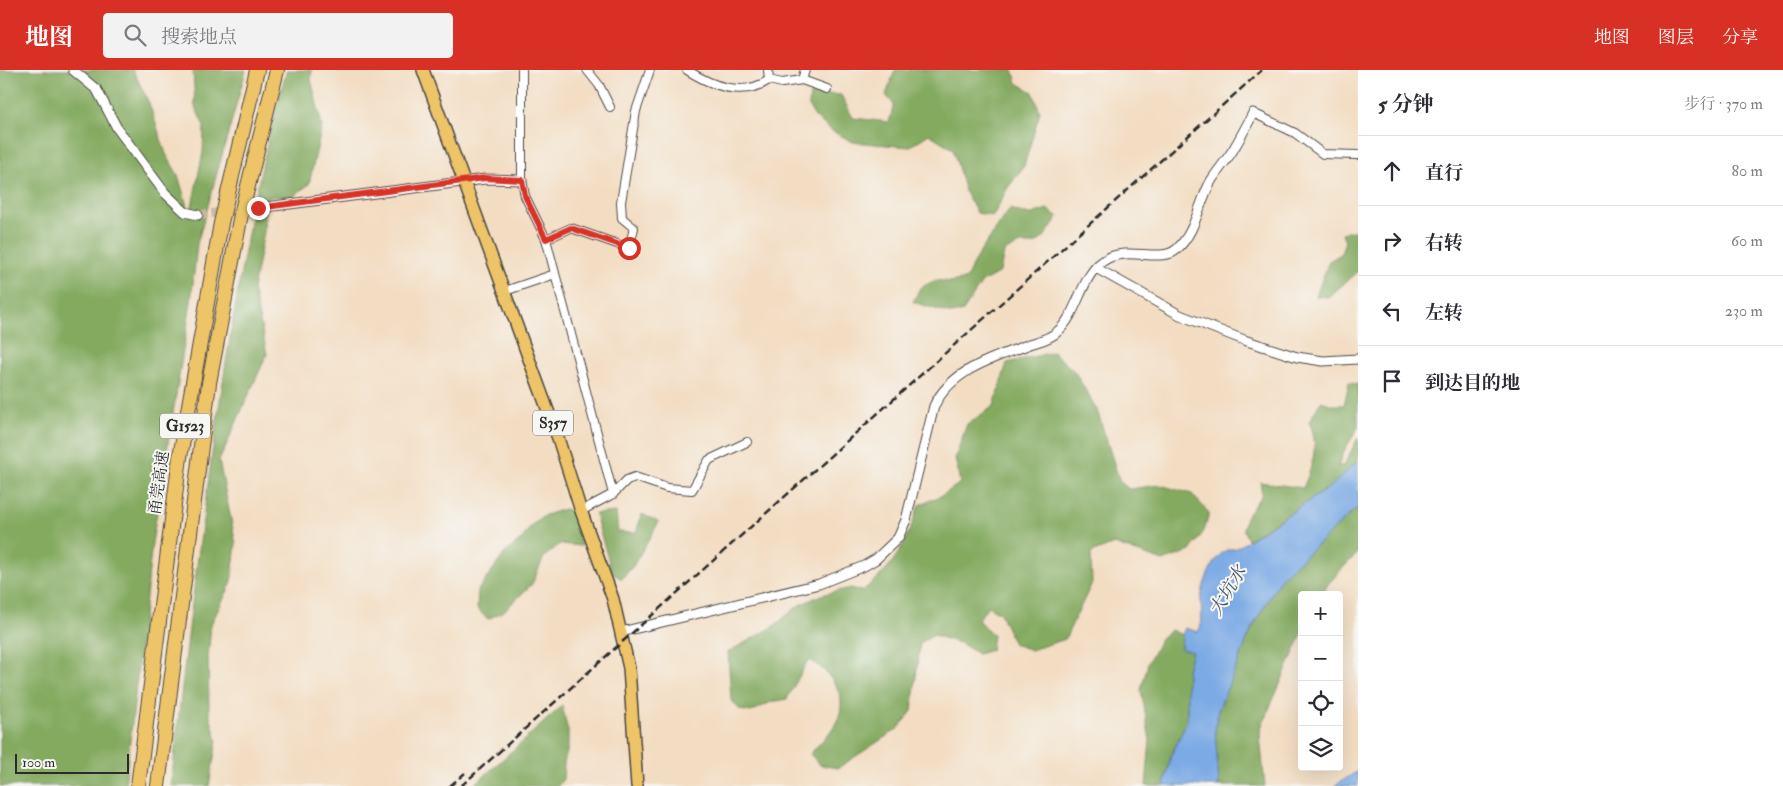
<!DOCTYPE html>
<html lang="zh">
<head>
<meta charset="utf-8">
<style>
  :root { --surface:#fff; --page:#f2f2f3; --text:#2b2b33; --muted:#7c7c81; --line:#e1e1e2; --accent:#d93025 }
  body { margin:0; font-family:"IM FELL Double Pica","Noto Serif SC",serif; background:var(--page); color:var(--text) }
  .controls { position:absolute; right:15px; bottom:15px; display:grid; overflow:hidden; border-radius:5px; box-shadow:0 5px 20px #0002 }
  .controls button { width:45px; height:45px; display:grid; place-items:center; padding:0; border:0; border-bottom:1px solid var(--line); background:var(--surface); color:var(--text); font:25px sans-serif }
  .scale { position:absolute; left:15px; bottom:12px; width:114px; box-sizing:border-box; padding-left:5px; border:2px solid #2b2b2b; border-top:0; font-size:14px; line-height:18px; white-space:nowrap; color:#2b2b2b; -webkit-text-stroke:4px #f6f6f2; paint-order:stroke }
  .stop { position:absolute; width:15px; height:15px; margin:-11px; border:4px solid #d93025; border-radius:50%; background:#fff }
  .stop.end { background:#d93025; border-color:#fff; box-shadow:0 1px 5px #0008 }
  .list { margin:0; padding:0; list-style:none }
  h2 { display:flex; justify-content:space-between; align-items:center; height:65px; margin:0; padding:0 20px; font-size:21px }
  h2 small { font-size:16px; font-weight:400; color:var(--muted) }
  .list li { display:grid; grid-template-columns:32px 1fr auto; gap:15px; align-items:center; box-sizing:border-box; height:70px; padding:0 20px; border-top:1px solid var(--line) }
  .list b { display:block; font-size:19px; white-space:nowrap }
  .list em { font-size:16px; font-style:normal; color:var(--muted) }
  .icon { flex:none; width:28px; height:28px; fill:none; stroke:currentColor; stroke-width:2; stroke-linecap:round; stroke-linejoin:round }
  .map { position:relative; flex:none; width:1358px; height:716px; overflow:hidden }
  header { display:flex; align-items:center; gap:30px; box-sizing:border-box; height:70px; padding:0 25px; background:var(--accent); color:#fff }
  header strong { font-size:24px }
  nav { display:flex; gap:28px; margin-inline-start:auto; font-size:18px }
  .search { width:350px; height:45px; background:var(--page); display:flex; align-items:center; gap:12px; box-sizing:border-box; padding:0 18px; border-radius:5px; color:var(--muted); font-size:19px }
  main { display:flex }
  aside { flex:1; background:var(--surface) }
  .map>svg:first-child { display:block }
  .forest { fill:#84aa60; stroke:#586a46 }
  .water { fill:#7caae5; stroke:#546a88 }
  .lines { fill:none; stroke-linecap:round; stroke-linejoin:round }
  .tertiary-tunnel { stroke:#cbb9a4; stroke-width:9; stroke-dasharray:9 4.5; stroke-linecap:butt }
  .minor-casing { stroke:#494642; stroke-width:10 }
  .tertiary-casing { stroke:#494642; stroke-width:11 }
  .primary-casing { stroke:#494642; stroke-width:14 }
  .motorway-casing { stroke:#494642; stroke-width:16 }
  .minor { stroke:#fff; stroke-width:8 }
  .tertiary { stroke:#fff; stroke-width:9 }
  .primary { stroke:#eec469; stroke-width:11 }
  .motorway { stroke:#eec469; stroke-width:14 }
  .rail { stroke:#2b2b2b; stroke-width:2.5; stroke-dasharray:8 4; stroke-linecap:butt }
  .route { stroke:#d93025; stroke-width:6 }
  .labels { text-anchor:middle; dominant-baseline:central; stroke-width:4; stroke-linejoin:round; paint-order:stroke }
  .shield { fill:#f6f6f2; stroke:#686867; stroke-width:1 }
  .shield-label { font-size:15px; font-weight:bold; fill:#2b2b2b }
  .street-label { font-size:16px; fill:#2b2b2b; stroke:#f6f6f2 }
  .water-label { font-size:18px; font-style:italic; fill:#47576c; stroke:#f6f6f2 }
</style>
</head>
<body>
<header>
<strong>地图</strong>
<div class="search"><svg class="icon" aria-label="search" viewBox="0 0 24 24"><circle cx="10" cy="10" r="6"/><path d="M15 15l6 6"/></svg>搜索地点</div>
<nav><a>地图</a><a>图层</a><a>分享</a></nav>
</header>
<main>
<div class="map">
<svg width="1358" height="716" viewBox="0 0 1358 716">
  <rect width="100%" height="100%" fill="#f6f6f2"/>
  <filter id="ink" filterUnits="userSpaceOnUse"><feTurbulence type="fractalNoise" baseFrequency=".02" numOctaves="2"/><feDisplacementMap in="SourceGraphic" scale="10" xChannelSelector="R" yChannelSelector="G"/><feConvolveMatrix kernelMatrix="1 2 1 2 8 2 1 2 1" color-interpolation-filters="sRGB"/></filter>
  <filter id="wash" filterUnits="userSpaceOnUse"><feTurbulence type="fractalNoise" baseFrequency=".0096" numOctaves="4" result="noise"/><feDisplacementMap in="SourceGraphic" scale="20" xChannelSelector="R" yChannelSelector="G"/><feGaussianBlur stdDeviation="1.12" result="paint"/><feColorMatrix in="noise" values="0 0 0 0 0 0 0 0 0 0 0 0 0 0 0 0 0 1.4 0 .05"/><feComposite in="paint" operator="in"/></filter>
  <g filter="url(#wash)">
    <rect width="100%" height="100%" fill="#f3ddc2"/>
    <g class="forest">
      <polygon points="0,0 133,0 149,33 166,84 178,105 190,146 203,82 204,56 195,37 193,0 246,0 197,174 191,232 152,473 125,716 0,716"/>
      <path d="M287,0H312L311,9L322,56L309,114L294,126L267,127L264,162L253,219L267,284L219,391L236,474L231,514L211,554L208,588L209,642L217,671L209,716H171C187,568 205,421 229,274C244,182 260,90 287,0Z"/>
      <polygon points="895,0 1013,0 1017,13 1033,22 1040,42 1024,96 1007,119 993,146 977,143 965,122 953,79 929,64 909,77 853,72 832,61 815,47 809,37 810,24 841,25 853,48 889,52 894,35 886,25"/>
      <polygon points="1010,139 1029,145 1047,139 1058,147 1044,167 1035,174 1020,174 1004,182 1000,202 982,212 963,241 952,244 913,232 920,218 936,210 950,212 966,209 976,188"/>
      <polygon points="1358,160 1358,202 1328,227 1316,226 1329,191 1341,184 1345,171 1342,163"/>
      <path d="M1053,282L1075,302L1097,340L1120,412L1129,419L1160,415L1192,424L1209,443L1204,461L1190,481L1163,491L1114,474L1091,483L1092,513L1065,569L1031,580L1014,574L1000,543L988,536L978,550L993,565L991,580L978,584L962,574L934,565L920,573L912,641L899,658L838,698L820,695L810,684C830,662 853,643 834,613C826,601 821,596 808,590L787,629L771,632L751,642L740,640L731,630L728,582L773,557L798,536L821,525L851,518L862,521C895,497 906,473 919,435L943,425L960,413L955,388L967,354L994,336L1007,293Z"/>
      <path d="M1349,313L1358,314V358L1345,379L1338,397L1344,395L1358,368V391L1330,417L1248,470L1243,459L1246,447L1262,424L1260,412L1303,418C1312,398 1320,373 1309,352L1321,331L1333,335H1344Z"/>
      <polygon points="1358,437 1358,482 1328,514 1322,525 1302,525 1302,564 1262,655 1260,666 1265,716 1219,716 1215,660 1218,641 1252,558 1281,508"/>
      <path d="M565,439L573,442C580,454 586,462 581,476L560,474L544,487L532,514L504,541L488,549L477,539L478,520L505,483L521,470L532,455L545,445Z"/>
      <polygon points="616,442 618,462 636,463 642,444 659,452 633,496 622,509 612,503 595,444"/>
      <polygon points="1171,560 1182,565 1181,579 1192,581 1187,601 1187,650 1171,686 1164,716 1146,716 1150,670 1141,620 1148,593 1161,568"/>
      <polygon points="562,636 568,661 568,677 564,693 563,709 558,716 473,716"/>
    </g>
    <g class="water">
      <path d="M1358,391V437L1281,508L1252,558L1218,641L1215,660L1219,716H1164L1171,686L1187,650V601L1192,581L1181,579L1182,565L1185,558L1198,562C1204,553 1201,541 1201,531C1202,515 1212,489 1225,481C1228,479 1233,479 1237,478L1330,417Z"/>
      <polygon points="1358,701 1358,716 1334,716"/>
    </g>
  </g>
  <g filter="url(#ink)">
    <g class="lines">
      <polyline class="tertiary-tunnel" points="198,145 258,138"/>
      <g class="minor-casing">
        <g id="minor">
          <polyline points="522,0 522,110 525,126 546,169 613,424"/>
          <polyline points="587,0 599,15 610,37"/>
          <path d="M687,0C712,16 742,28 769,10"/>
          <polyline points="768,0 769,10 782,13 802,10 827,19"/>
          <polyline points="802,10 805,0"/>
          <polyline points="1253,43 1295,63 1323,84 1358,85"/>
          <polyline points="546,169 571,158 629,178 634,158 622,148 621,132 636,41 650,0"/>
          <polyline points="505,221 555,204"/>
          <polyline points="581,441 613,424 627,410 635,407 667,418 692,420 709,390 747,372"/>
        </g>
      </g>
      <g class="tertiary-casing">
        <g id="tertiary">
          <polyline points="73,0 97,20 117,58 165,123 185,142 198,145"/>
          <polyline points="258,138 485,109 522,110"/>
          <polyline points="1096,198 1180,245 1244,270 1297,287 1323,291 1358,289"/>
          <path d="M621,562L819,514L864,496L876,489L898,468L906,450L934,336C952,299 994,288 1030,274C1039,271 1050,269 1057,262C1080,243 1080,202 1108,188C1130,177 1163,193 1177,179C1196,162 1199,132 1211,111C1218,100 1226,91 1233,80C1240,68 1247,56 1253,43"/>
        </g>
      </g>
      <g class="primary-casing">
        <polyline id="primary" points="423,0 558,368 580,438 613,529 629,598 637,716"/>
      </g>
      <g class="motorway-casing">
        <g id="motorway">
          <polyline points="138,716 180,387 221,153 257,0"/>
          <polyline points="158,716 209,313 241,144 277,0"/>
        </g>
      </g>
      <use href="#minor" class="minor"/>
      <use href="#tertiary" class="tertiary"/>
      <use href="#primary" class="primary"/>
      <use href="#motorway" class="motorway"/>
      <g class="rail">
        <polyline points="450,716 465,703"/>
        <polyline points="461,716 1262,0"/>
      </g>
    </g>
  </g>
  <g class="lines" filter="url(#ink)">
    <polyline class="route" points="258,138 485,108 522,110 525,126 546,169 571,158 629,178"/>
  </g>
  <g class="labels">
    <g class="shield">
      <rect x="533" y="340.5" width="40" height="25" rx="4"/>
      <rect x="160" y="343.5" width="50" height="25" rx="4"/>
    </g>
    <g class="shield-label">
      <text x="553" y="353">S357</text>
      <text x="185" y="356">G1523</text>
    </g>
    <g class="street-label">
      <text transform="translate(159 413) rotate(-82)">甬莞高速</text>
    </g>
    <g class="water-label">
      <text transform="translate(1228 521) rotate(-59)">大坑水</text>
    </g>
  </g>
</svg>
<div class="controls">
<button>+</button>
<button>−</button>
<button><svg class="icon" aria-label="locate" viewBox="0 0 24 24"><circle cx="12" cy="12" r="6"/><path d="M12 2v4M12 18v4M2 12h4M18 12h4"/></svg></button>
<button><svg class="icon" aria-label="layers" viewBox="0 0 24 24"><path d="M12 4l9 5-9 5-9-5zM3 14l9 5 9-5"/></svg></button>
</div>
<div class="scale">100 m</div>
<div class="stop" style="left:629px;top:178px"></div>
<div class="stop end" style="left:258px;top:138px"></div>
</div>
<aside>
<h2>5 分钟<small>步行 · 370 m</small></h2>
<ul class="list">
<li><svg class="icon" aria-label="ahead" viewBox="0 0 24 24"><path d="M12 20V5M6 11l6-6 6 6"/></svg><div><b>直行</b></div><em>80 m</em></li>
<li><svg class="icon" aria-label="right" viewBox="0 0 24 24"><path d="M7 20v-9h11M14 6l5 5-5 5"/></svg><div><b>右转</b></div><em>60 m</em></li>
<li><svg class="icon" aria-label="left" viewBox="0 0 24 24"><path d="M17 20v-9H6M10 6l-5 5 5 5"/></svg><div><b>左转</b></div><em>230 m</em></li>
<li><svg class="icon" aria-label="arrive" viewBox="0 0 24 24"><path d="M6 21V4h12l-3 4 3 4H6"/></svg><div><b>到达目的地</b></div></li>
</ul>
</aside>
</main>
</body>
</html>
